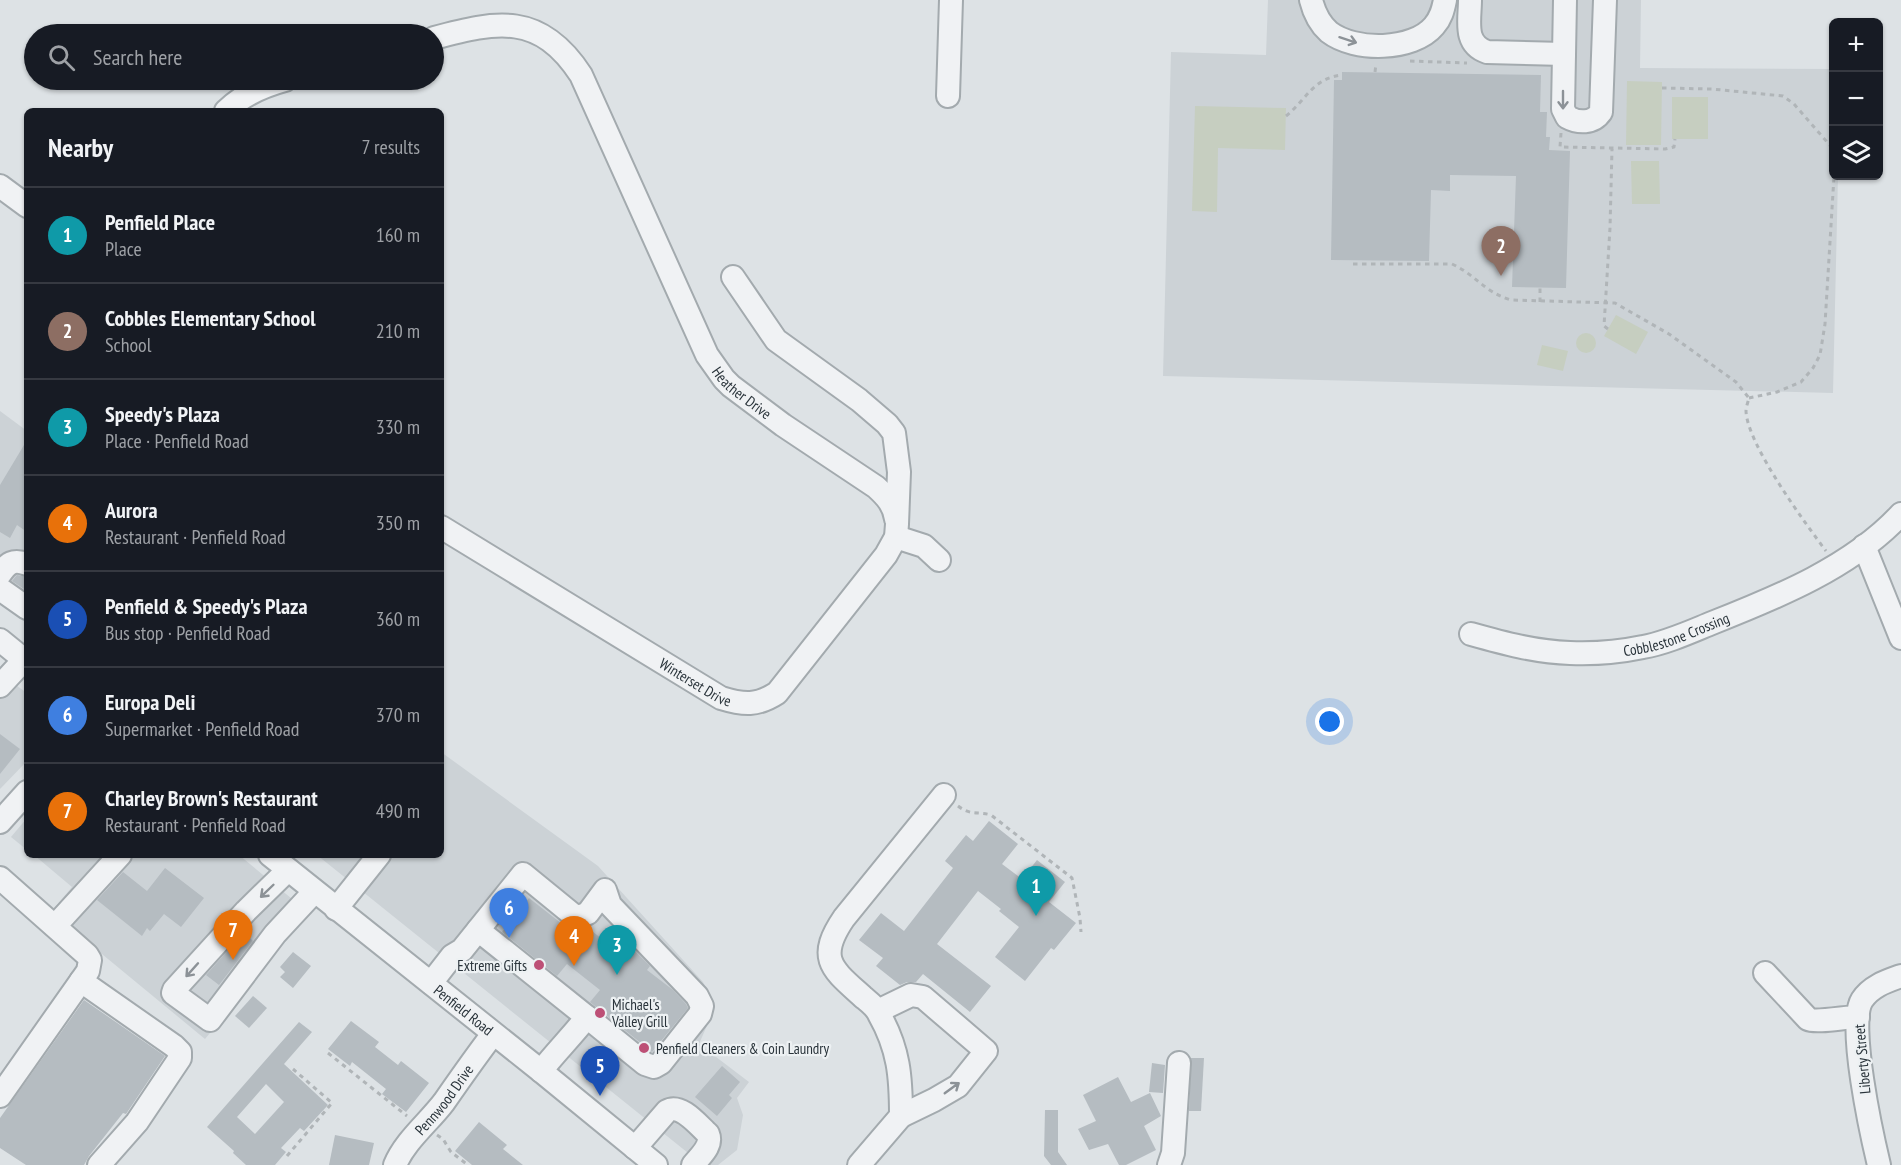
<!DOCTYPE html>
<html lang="en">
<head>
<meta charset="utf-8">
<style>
  :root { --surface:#171b24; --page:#20242c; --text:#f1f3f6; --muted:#9ea1a6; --line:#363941; --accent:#bd5076 }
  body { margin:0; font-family:"PT Sans Narrow",sans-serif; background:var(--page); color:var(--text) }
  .controls { position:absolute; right:18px; top:18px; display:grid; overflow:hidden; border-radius:9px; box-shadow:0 2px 4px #0004 }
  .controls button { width:54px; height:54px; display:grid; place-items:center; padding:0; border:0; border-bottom:2px solid var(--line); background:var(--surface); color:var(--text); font:30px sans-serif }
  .you { position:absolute; left:1330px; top:722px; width:21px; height:21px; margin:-15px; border:4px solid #fff; border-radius:50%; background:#1a73e8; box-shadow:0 0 0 9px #1a73e833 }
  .badge { display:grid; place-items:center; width:39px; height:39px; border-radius:50%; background:var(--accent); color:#fff; font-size:20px; font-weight:700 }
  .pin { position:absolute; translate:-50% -50px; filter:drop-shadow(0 2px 3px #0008) }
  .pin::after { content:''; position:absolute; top:32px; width:21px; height:18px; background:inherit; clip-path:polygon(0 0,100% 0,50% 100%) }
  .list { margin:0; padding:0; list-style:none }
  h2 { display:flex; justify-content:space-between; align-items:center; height:78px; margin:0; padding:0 24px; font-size:26px }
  h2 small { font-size:20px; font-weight:400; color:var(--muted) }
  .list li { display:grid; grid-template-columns:39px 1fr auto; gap:18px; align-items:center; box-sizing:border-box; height:96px; padding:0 24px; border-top:2px solid var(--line) }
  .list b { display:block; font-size:22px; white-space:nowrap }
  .list p { margin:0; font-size:20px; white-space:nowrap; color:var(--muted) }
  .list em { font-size:20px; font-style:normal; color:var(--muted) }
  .icon { flex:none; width:33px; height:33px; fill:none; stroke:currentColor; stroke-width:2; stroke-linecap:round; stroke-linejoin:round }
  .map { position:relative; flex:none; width:1901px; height:1165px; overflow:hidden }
  .search { position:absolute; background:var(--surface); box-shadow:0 2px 4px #0004; left:24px; top:24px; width:420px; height:66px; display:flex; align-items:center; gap:15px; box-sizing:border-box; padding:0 21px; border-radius:33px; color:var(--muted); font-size:22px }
  .panel { position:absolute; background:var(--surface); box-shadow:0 2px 4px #0004; left:24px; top:108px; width:420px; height:750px; border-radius:9px }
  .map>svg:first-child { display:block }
  .built { fill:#ccd2d6 }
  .green { fill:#c6cec0 }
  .building { fill:#b5bcc1; fill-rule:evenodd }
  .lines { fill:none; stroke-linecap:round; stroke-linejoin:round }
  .minor-casing { stroke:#a3aaae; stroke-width:26 }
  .path { stroke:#b0b5b8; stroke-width:3; stroke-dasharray:4.5 4.5; stroke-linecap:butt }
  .minor { stroke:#f0f2f4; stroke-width:22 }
  .oneway { stroke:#8c9297 }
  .poi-dot { fill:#bd5076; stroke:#edf1f3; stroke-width:2 }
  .labels { text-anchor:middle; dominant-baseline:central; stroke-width:4.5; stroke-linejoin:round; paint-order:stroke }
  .street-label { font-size:15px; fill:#29333a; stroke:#edf1f3 }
  .poi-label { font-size:15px; fill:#29333a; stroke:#edf1f3; text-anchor:start }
</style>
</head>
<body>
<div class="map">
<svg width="1901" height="1165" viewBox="0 0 1901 1165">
  <rect width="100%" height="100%" fill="#dde2e5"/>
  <g class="built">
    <polygon points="1268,0 1641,0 1640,68 1833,69 1834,176 1838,176 1833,393 1163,376 1171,52 1266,55"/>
    <polygon points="0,411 27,431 27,623 0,601"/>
    <polygon points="0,674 27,693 27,761 0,789"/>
    <polygon points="441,752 598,866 703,982 715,1007 699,1044 749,1082 737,1098 743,1115 737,1150 718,1165 703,1165 317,855 441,855"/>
    <polygon points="27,818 27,850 11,837"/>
    <polygon points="34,855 239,855 309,913 205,1039 51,912 72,887"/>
  </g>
  <g class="green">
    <polygon points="1627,81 1662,82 1661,145 1626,145"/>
    <rect x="1672" y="97" width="36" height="42"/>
    <polygon points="1195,106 1286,108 1285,150 1218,148 1217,212 1192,211"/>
    <polygon points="1631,161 1659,161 1660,204 1632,204"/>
    <polygon points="1616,315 1648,332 1636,354 1604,336"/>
    <circle cx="1586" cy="343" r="10"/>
    <polygon points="1542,345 1568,351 1563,371 1537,365"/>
  </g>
  <g class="building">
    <polygon points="1342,72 1541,75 1540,112 1547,112 1546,137 1550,137 1549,150 1570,151 1566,288 1512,287 1516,176 1450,175 1450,191 1431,190 1429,261 1331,260 1334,80 1342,80"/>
    <polygon points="27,440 27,532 17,525 10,538 0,532 0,485"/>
    <polygon points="17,575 27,577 27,591 12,581"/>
    <polygon points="0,734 20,749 0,774"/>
    <polygon points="989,821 1018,844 1002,864 1022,879 1037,860 1065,882 1049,902 1076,923 1054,950 1051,948 1025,981 995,957 1019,927 999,911 1001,909 978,891 937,944 991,986 970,1012 923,974 916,982 907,982 900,985 876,966 883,958 859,940 881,913 904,931 953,868 945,861 966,835 973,841"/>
    <polygon points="165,868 204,898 181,927 164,914 150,931 147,928 142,936 97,900 123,872 147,891"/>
    <polygon points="529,898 580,938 588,928 625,957 632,948 650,966 647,970 673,990 686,1004 688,1008 652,1052 590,1002 600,990 567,964 557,976 502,932"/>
    <polygon points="249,937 253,941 219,985 206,975 239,938 246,942"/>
    <polygon points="293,952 311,966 293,988 280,977 285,972 280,967"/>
    <polygon points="253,996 267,1008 249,1028 235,1016"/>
    <polygon points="84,1000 165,1056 126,1114 123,1113 89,1156 84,1165 26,1165 0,1148 0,1118"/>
    <polygon points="351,1021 379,1042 375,1047 398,1065 401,1061 429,1083 406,1112 382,1094 386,1089 352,1062 350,1066 328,1049"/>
    <path d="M299,1022L312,1032L284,1064L328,1105L304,1131L300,1128L281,1148L286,1152L275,1165H246L233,1153L234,1151L207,1127ZM266,1084L284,1102L255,1134L237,1117Z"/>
    <polygon points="1191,1058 1204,1058 1201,1111 1189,1111"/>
    <polygon points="1152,1063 1165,1065 1163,1093 1149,1092"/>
    <polygon points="722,1066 740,1082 729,1095 732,1098 717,1116 695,1097"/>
    <polygon points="1118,1077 1131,1102 1150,1093 1161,1116 1144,1126 1156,1150 1126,1165 1119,1165 1108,1144 1089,1150 1078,1129 1096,1121 1083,1095"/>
    <polygon points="1045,1110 1058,1110 1058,1152 1067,1165 1051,1165 1044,1156"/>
    <polygon points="479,1122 507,1145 503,1149 523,1165 472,1165 455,1151"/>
    <polygon points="335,1135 374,1143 369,1165 329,1165"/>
  </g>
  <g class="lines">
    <g class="minor-casing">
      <g id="minor">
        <path d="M1311,0C1314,12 1320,24 1329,32C1355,52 1413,51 1434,26C1441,18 1443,10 1445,0"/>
        <path d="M1470,0C1470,20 1463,44 1487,52L1564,54"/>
        <path d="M1565,0L1563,109L1567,117C1578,123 1593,124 1601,112L1605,0"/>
        <path id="s1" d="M434,38C497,21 540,12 581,75L707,355L724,379L731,386L783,425L876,487C887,497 894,505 896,519"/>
        <polyline points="948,96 951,0"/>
        <path d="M226,111C242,95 263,86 285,80"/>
        <polyline points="0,186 27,206"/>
        <path id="s2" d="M441,527L721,698C744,705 757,706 777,693L886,555L896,537L897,524L899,472L894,433L887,424L859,400L776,340L733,277"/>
        <polyline points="896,537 924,546 939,560"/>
        <polyline points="1864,546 1901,638"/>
        <path d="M0,574C8,563 13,559 27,564"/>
        <polyline points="0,589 27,608"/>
        <path id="s3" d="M1471,634C1503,643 1536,652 1570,653C1594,654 1619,652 1643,647C1666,643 1690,632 1712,623C1778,597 1852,567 1901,514"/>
        <polyline points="0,640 27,662"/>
        <polyline points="0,686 24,660"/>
        <polyline points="0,822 27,792"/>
        <path id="s4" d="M270,855L541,1071L656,1165"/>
        <polyline points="288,870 246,911 174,990 173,993 210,1020 275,934 314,892"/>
        <polyline points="0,878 87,955 90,960 88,971 0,1096"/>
        <polyline points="336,909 379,855"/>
        <polyline points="55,926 120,855"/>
        <polyline points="478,930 587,1017"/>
        <path d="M1765,973L1808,1019C1816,1023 1846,1017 1858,1017"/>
        <polyline points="81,981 174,1046 180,1052 180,1058 137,1122 99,1165"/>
        <path d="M431,983L452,956L462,950L523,874L572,914L579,917L588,913L605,890L610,905L697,996L702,1006L700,1014L661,1063L654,1067L645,1064L587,1017C572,1036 556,1052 541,1071"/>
        <polyline points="878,1011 911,995 923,997 986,1051 958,1086 934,1100 901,1116"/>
        <path d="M635,1148L667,1111C681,1103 698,1125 708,1134C713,1146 700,1156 693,1165"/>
        <path id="s5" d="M395,1165C405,1141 428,1123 444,1102C460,1079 476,1056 493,1034"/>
        <path d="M859,1165L901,1116C901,1077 899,1049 879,1014C876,1007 869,1002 863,997C832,969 816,959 844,918L944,795"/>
        <polyline points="1169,1165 1173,1153 1179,1063"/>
        <path d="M1879,1165C1872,1136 1847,1023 1862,1000C1871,986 1887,981 1901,976"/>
      </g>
    </g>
    <g class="path">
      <polyline points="1410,61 1467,63"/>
      <polyline points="1375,72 1376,64"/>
      <polyline points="1662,88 1712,89 1783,96 1794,104 1834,150"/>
      <path d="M1286,116C1307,99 1313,78 1342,75"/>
      <polyline points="1561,133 1560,147 1665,149 1674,147 1675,139"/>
      <path d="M1353,264H1452C1476,275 1484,292 1511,300L1615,303L1669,334L1736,382L1749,398C1748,402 1746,407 1746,411C1747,444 1805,523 1826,551"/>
      <polyline points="1540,302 1540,287"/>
      <polyline points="1608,329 1604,326 1610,228 1612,149"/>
      <polyline points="1749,398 1777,392 1801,382 1813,368 1820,355 1825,324 1834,176"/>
      <path d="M958,806C971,816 977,811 991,815L1072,878L1080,918L1081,932"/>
      <polyline points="328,1053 407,1116"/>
      <polyline points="437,1135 443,1139 451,1152 468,1165"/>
      <polyline points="287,1156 332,1103 293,1069"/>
    </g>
    <use href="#minor" class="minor"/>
  </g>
  <defs><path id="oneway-shaft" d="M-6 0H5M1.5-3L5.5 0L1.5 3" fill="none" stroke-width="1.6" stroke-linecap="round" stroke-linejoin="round" transform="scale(1.5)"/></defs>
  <g class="oneway">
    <use href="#oneway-shaft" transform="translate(1348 40) rotate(18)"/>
    <use href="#oneway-shaft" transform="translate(1563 100) rotate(90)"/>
    <use href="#oneway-shaft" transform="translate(267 891) rotate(136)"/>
    <use href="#oneway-shaft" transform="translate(192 970) rotate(132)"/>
    <use href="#oneway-shaft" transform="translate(952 1088) rotate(-36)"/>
  </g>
  <g class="poi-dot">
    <circle cx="539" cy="965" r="6"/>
    <circle cx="600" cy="1013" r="6"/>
    <circle cx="644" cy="1048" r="6"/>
  </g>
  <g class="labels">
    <g class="street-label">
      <text stroke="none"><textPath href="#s1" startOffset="526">Heather Drive</textPath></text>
      <text stroke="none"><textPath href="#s3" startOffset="210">Cobblestone Crossing</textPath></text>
      <text stroke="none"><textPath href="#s2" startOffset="298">Winterset Drive</textPath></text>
      <text stroke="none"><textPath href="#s4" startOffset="248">Penfield Road</textPath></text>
      <text transform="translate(1862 1059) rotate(-95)">Liberty Street</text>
      <text stroke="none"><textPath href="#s5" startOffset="82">Pennwood Drive</textPath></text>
    </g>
    <g class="poi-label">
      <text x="527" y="965" text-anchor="end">Extreme Gifts</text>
      <text x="612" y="1004">Michael's<tspan x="612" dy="17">Valley Grill</tspan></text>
      <text x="656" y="1048">Penfield Cleaners &amp; Coin Laundry</text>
    </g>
  </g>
</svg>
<div class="controls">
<button>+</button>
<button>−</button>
<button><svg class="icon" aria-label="layers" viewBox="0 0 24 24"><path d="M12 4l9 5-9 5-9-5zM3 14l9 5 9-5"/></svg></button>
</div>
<div class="you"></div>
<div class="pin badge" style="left:1036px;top:916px;background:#0f9aa8">1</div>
<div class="pin badge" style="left:1501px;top:276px;background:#8d6e63">2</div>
<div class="pin badge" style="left:617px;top:975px;background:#0f9aa8">3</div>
<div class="pin badge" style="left:574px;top:966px;background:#e8710a">4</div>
<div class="pin badge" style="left:600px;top:1096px;background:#1a4fb4">5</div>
<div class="pin badge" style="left:509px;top:938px;background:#3f7fe0">6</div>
<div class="pin badge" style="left:233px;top:960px;background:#e8710a">7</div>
<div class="search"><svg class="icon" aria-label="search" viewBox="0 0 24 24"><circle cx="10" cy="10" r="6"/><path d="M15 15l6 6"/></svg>Search here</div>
<section class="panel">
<h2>Nearby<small>7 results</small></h2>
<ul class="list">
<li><span class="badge" style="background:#0f9aa8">1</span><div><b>Penfield Place</b><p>Place</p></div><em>160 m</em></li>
<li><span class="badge" style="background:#8d6e63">2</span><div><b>Cobbles Elementary School</b><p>School</p></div><em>210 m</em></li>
<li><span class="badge" style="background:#0f9aa8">3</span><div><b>Speedy's Plaza</b><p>Place · Penfield Road</p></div><em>330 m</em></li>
<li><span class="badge" style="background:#e8710a">4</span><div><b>Aurora</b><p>Restaurant · Penfield Road</p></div><em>350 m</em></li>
<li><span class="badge" style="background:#1a4fb4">5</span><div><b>Penfield &amp; Speedy's Plaza</b><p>Bus stop · Penfield Road</p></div><em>360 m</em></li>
<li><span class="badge" style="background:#3f7fe0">6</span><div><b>Europa Deli</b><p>Supermarket · Penfield Road</p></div><em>370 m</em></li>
<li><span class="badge" style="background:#e8710a">7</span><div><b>Charley Brown's Restaurant</b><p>Restaurant · Penfield Road</p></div><em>490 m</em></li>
</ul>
</section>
</div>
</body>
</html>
